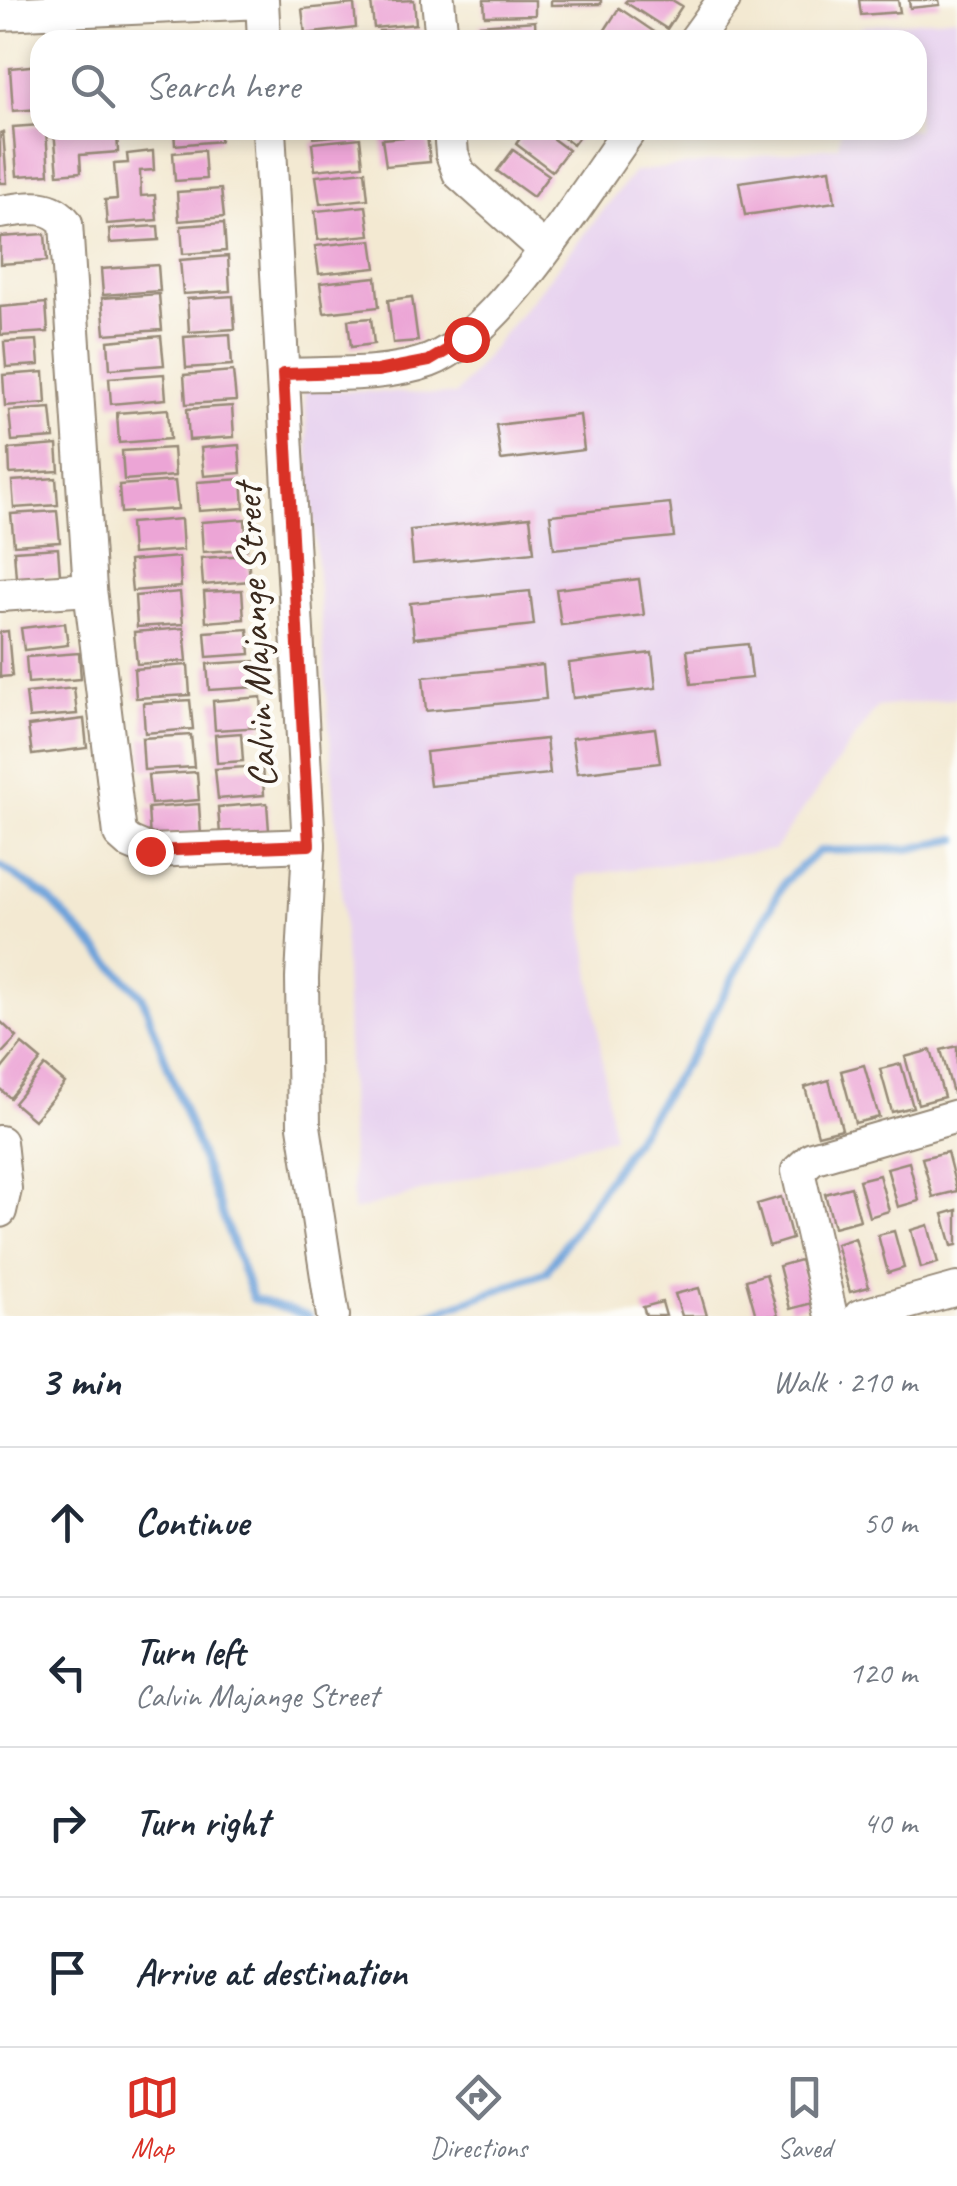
<!DOCTYPE html>
<html lang="en">
<head>
<meta charset="utf-8">
<style>
  :root { --surface:#fff; --page:#f2f2f3; --text:#1f2937; --muted:#747a83; --line:#e0e1e3; --accent:#d93025 }
  body { margin:0; font-family:Caveat,sans-serif; background:var(--page); color:var(--text) }
  .stop { position:absolute; width:30px; height:30px; margin:-22px; border:8px solid #d93025; border-radius:50%; background:#fff }
  .stop.end { background:#d93025; border-color:#fff; box-shadow:0 2px 10px #0008 }
  .list { margin:0; padding:0; list-style:none }
  h2 { display:flex; justify-content:space-between; align-items:center; height:130px; margin:0; padding:0 40px; font-size:42px }
  h2 small { font-size:32px; font-weight:400; color:var(--muted) }
  .list li { display:grid; grid-template-columns:65px 1fr auto; gap:30px; align-items:center; box-sizing:border-box; height:150px; padding:0 40px; border-top:2px solid var(--line) }
  .list b { display:block; font-size:38px; white-space:nowrap }
  .list p { margin:0; font-size:32px; white-space:nowrap; color:var(--muted) }
  .list em { font-size:32px; font-style:normal; color:var(--muted) }
  .icon { flex:none; width:55px; height:55px; fill:none; stroke:currentColor; stroke-width:2; stroke-linecap:round; stroke-linejoin:round }
  .map { position:relative; flex:none; width:957px; height:1316px; overflow:hidden }
  .search { position:absolute; background:var(--surface); box-shadow:0 5px 15px #0003; left:30px; right:30px; top:30px; height:110px; display:flex; align-items:center; gap:25px; box-sizing:border-box; padding:0 35px; border-radius:30px; color:var(--muted); font-size:38px }
  .sheet { height:730px; background:var(--surface) }
  nav { display:flex; justify-content:space-around; align-items:center; box-sizing:border-box; height:140px; border-top:2px solid var(--line); background:var(--surface); font-size:28px; color:var(--muted) }
  nav a { display:grid; justify-items:center; gap:5px }
  nav .on { color:var(--accent) }
  .map>svg:first-child { display:block }
  .built { fill:#e7d2ef }
  .lines { fill:none; stroke-linecap:round; stroke-linejoin:round }
  .stream { stroke:#6da2da; stroke-width:8 }
  .building { fill:#eca5d6 }
  .minor-casing { stroke:#978a78; stroke-width:36 }
  .minor { stroke:#fff; stroke-width:32 }
  .route { stroke:#d93025; stroke-width:12 }
  .labels { text-anchor:middle; dominant-baseline:central; stroke-width:9; stroke-linejoin:round; paint-order:stroke }
  .street-label { font-size:40px; fill:#3b2a1e; stroke:#fdfcf7 }
</style>
</head>
<body>
<div class="map">
<svg width="957" height="1316" viewBox="0 0 957 1316">
  <rect width="100%" height="100%" fill="#fdfcf7"/>
  <filter id="ink" filterUnits="userSpaceOnUse"><feTurbulence type="fractalNoise" baseFrequency=".01" numOctaves="2"/><feDisplacementMap in="SourceGraphic" scale="20" xChannelSelector="R" yChannelSelector="G"/><feConvolveMatrix kernelMatrix="1 2 1 2 8 2 1 2 1" color-interpolation-filters="sRGB"/></filter>
  <filter id="wash" filterUnits="userSpaceOnUse"><feTurbulence type="fractalNoise" baseFrequency=".0048" numOctaves="4" result="noise"/><feDisplacementMap in="SourceGraphic" scale="40" xChannelSelector="R" yChannelSelector="G"/><feGaussianBlur stdDeviation="2.25" result="paint"/><feColorMatrix in="noise" values="0 0 0 0 0 0 0 0 0 0 0 0 0 0 0 0 0 1.4 0 .05"/><feComposite in="paint" operator="in"/></filter>
  <g filter="url(#wash)">
    <rect width="100%" height="100%" fill="#f3e9d2"/>
    <polygon class="built" points="957,17 957,698 877,707 774,850 577,876 613,1137 353,1211 343,914 304,389 455,395 634,172 838,146 841,130 917,130 917,40 859,40 861,26"/>
    <g class="lines">
      <g class="stream">
        <polyline points="0,866 46,896 142,996 253,1299 309,1316"/>
        <polyline points="426,1316 546,1272 693,1052 785,881 819,851 910,849 957,839"/>
      </g>
    </g>
    <g id="blocks">
      <g class="building">
        <polygon points="414,0 416,24 374,28 371,2"/>
        <polygon points="484,0 535,0 535,15 485,16"/>
        <polygon points="551,0 601,0 601,4 551,5"/>
        <polygon points="627,0 672,0 682,6 667,29 625,2"/>
        <polygon points="859,0 898,0 900,12 861,15"/>
        <polygon points="909,0 939,0 940,5 910,8"/>
        <polygon points="354,4 356,28 305,34 302,9"/>
        <polygon points="619,8 659,35 656,40 613,40 603,33"/>
        <polygon points="535,21 536,40 481,40 480,25"/>
        <polygon points="422,30 422,40 379,40 379,31"/>
        <polygon points="40,65 40,109 13,111 10,68"/>
        <polygon points="40,125 40,130 46,130 49,174 17,176 13,127"/>
        <polygon points="54,130 117,130 118,152 80,155 81,172 58,174"/>
        <polygon points="174,130 220,130 220,141 175,145"/>
        <polygon points="313,130 365,130 365,133 314,138"/>
        <polygon points="526,130 541,130 568,150 552,171 516,144"/>
        <polygon points="553,130 584,130 573,145"/>
        <polygon points="3,132 7,183 0,183 0,133"/>
        <polygon points="427,135 430,162 386,166 382,139"/>
        <polygon points="360,138 363,165 315,170 312,143"/>
        <polygon points="204,150 206,179 175,181 173,153"/>
        <polygon points="513,150 549,175 533,197 497,171"/>
        <polygon points="153,151 154,170 140,171 141,196 155,195 157,220 107,224 105,200 117,199 114,164 128,163 127,154"/>
        <polygon points="830,169 835,202 745,215 739,182"/>
        <polygon points="365,171 368,199 320,204 316,176"/>
        <polygon points="221,189 224,217 179,221 177,192"/>
        <polygon points="366,206 370,235 318,240 315,211"/>
        <polygon points="224,223 226,251 183,254 181,226"/>
        <polygon points="158,226 159,240 110,243 109,229"/>
        <polygon points="45,234 47,261 0,264 0,237"/>
        <polygon points="372,240 376,268 319,274 315,246"/>
        <polygon points="228,256 230,291 183,294 180,260"/>
        <polygon points="158,265 160,291 103,295 101,269"/>
        <polygon points="376,277 379,307 324,313 320,283"/>
        <polygon points="159,294 162,330 105,334 102,298"/>
        <polygon points="233,296 235,329 189,332 187,299"/>
        <polygon points="412,297 418,341 393,343 388,300"/>
        <polygon points="46,303 48,332 1,335 0,307"/>
        <polygon points="371,318 374,344 351,347 348,320"/>
        <polygon points="230,334 232,365 186,368 184,337"/>
        <polygon points="161,336 164,365 110,369 108,341"/>
        <polygon points="37,340 39,365 6,367 4,342"/>
        <polygon points="233,371 236,401 186,404 184,375"/>
        <polygon points="44,372 46,403 5,406 3,375"/>
        <polygon points="164,374 166,399 111,404 109,378"/>
        <polygon points="232,406 234,437 189,440 187,409"/>
        <polygon points="51,408 54,438 12,441 9,411"/>
        <polygon points="168,409 170,439 119,443 117,413"/>
        <polygon points="580,415 584,450 501,460 496,425"/>
        <polygon points="57,445 59,471 10,474 9,449"/>
        <polygon points="239,445 241,473 204,476 201,448"/>
        <polygon points="173,448 175,476 124,480 122,451"/>
        <polygon points="56,478 58,505 14,508 12,481"/>
        <polygon points="242,479 244,508 199,511 197,482"/>
        <polygon points="175,481 178,509 121,513 119,485"/>
        <polygon points="670,503 674,537 554,549 550,515"/>
        <polygon points="57,511 60,542 14,545 11,514"/>
        <polygon points="530,517 534,552 413,564 410,530"/>
        <polygon points="181,519 183,550 132,554 130,523"/>
        <polygon points="245,519 247,549 203,552 201,522"/>
        <polygon points="58,548 60,575 16,578 14,551"/>
        <polygon points="248,555 250,581 203,585 201,558"/>
        <polygon points="179,557 181,587 132,591 129,561"/>
        <polygon points="639,579 644,615 561,625 556,589"/>
        <polygon points="242,590 244,619 206,622 204,592"/>
        <polygon points="530,591 534,625 414,638 410,603"/>
        <polygon points="180,592 183,624 137,627 135,596"/>
        <polygon points="65,623 68,645 24,650 21,628"/>
        <polygon points="184,628 187,661 137,664 134,632"/>
        <polygon points="248,629 250,654 207,657 205,632"/>
        <polygon points="8,631 12,676 0,677 0,632"/>
        <polygon points="748,644 752,678 691,684 687,650"/>
        <polygon points="79,653 81,679 28,683 26,657"/>
        <polygon points="652,653 656,688 573,698 569,663"/>
        <polygon points="255,661 257,687 209,690 207,664"/>
        <polygon points="188,665 190,695 136,698 134,669"/>
        <polygon points="543,665 546,699 426,711 423,677"/>
        <polygon points="74,688 77,714 29,718 26,693"/>
        <polygon points="261,697 263,727 215,730 213,701"/>
        <polygon points="190,700 193,729 145,733 143,703"/>
        <polygon points="84,719 87,748 32,755 28,726"/>
        <polygon points="655,728 660,763 577,773 572,738"/>
        <polygon points="241,733 243,761 217,763 215,735"/>
        <polygon points="191,735 194,767 144,770 142,738"/>
        <polygon points="546,739 550,774 430,786 426,752"/>
        <polygon points="262,766 264,795 218,799 215,769"/>
        <polygon points="197,772 199,800 151,804 148,775"/>
        <polygon points="267,803 269,831 220,835 218,807"/>
        <polygon points="199,804 201,836 150,840 148,808"/>
        <polygon points="0,1021 17,1037 0,1055"/>
        <polygon points="22,1044 41,1060 10,1098 0,1089 0,1071"/>
        <polygon points="957,1046 957,1092 953,1093 941,1050"/>
        <polygon points="931,1050 944,1097 918,1104 905,1057"/>
        <polygon points="901,1064 913,1107 892,1112 880,1069"/>
        <polygon points="864,1065 879,1117 855,1123 841,1071"/>
        <polygon points="45,1066 65,1083 34,1120 14,1103"/>
        <polygon points="829,1080 842,1129 818,1135 805,1087"/>
        <polygon points="947,1152 957,1191 933,1197 922,1158"/>
        <polygon points="909,1162 919,1201 898,1207 887,1168"/>
        <polygon points="879,1175 889,1211 869,1217 859,1180"/>
        <polygon points="851,1187 860,1220 834,1227 825,1194"/>
        <polygon points="781,1197 792,1239 769,1246 757,1204"/>
        <polygon points="957,1210 957,1245 952,1246 943,1214"/>
        <polygon points="928,1225 938,1263 921,1268 911,1230"/>
        <polygon points="894,1231 904,1268 888,1273 878,1235"/>
        <polygon points="855,1238 869,1287 850,1292 836,1244"/>
        <polygon points="800,1260 812,1303 790,1309 779,1266"/>
        <polygon points="766,1274 778,1316 756,1316 746,1280"/>
        <polygon points="699,1288 707,1316 682,1316 675,1294"/>
        <polygon points="662,1302 666,1316 646,1316 643,1307"/>
      </g>
    </g>
  </g>
  <g filter="url(#ink)">
    <use href="#blocks" fill-opacity="0" stroke="#978a78" stroke-width="2.5"/>
    <g class="lines">
      <g class="minor-casing">
        <g id="minor">
          <polyline points="262,0 264,40"/>
          <polyline points="438,0 442,40"/>
          <polyline points="0,14 262,2"/>
          <polyline points="695,40 724,0"/>
          <polyline points="269,130 309,845 302,978 304,1126 333,1316"/>
          <polyline points="450,130 452,154 459,173 544,249"/>
          <path d="M0,212C24,209 49,201 66,223L90,589L120,834L129,842L150,851L309,845"/>
          <path d="M283,375C329,373 384,377 429,361C499,335 584,193 630,130"/>
          <polyline points="0,595 90,589"/>
          <polyline points="0,1142 5,1189 0,1211"/>
          <polyline points="831,1316 798,1171 812,1158 957,1116"/>
          <polyline points="860,1316 957,1289"/>
        </g>
      </g>
      <use href="#minor" class="minor"/>
    </g>
  </g>
  <g class="lines" filter="url(#ink)">
    <polyline class="route" points="150,851 309,845 283,374 377,371 429,361 466,339"/>
  </g>
  <g class="labels">
    <g class="street-label">
      <text transform="translate(255 636) rotate(-93)">Calvin Majange Street</text>
    </g>
  </g>
</svg>
<div class="stop" style="left:466px;top:339px"></div>
<div class="stop end" style="left:150px;top:851px"></div>
<div class="search"><svg class="icon" aria-label="search" viewBox="0 0 24 24"><circle cx="10" cy="10" r="6"/><path d="M15 15l6 6"/></svg>Search here</div>
</div>
<section class="sheet">
<h2>3 min<small>Walk · 210 m</small></h2>
<ul class="list">
<li><svg class="icon" aria-label="ahead" viewBox="0 0 24 24"><path d="M12 20V5M6 11l6-6 6 6"/></svg><div><b>Continue</b></div><em>50 m</em></li>
<li><svg class="icon" aria-label="left" viewBox="0 0 24 24"><path d="M17 20v-9H6M10 6l-5 5 5 5"/></svg><div><b>Turn left</b><p>Calvin Majange Street</p></div><em>120 m</em></li>
<li><svg class="icon" aria-label="right" viewBox="0 0 24 24"><path d="M7 20v-9h11M14 6l5 5-5 5"/></svg><div><b>Turn right</b></div><em>40 m</em></li>
<li><svg class="icon" aria-label="arrive" viewBox="0 0 24 24"><path d="M6 21V4h12l-3 4 3 4H6"/></svg><div><b>Arrive at destination</b></div></li>
</ul>
</section>
<nav>
<a class="on"><svg class="icon" aria-label="map" viewBox="0 0 24 24"><path d="M3 6l6-2 6 2 6-2v14l-6 2-6-2-6 2zM9 4v14M15 6v14"/></svg>Map</a>
<a><svg class="icon" aria-label="directions" viewBox="0 0 24 24"><path d="M12 3l9 9-9 9-9-9zM9 14v-3h6M13 9l2 2-2 2"/></svg>Directions</a>
<a><svg class="icon" aria-label="saved" viewBox="0 0 24 24"><path d="M7 4h10v16l-5-4-5 4z"/></svg>Saved</a>
</nav>
</body>
</html>
